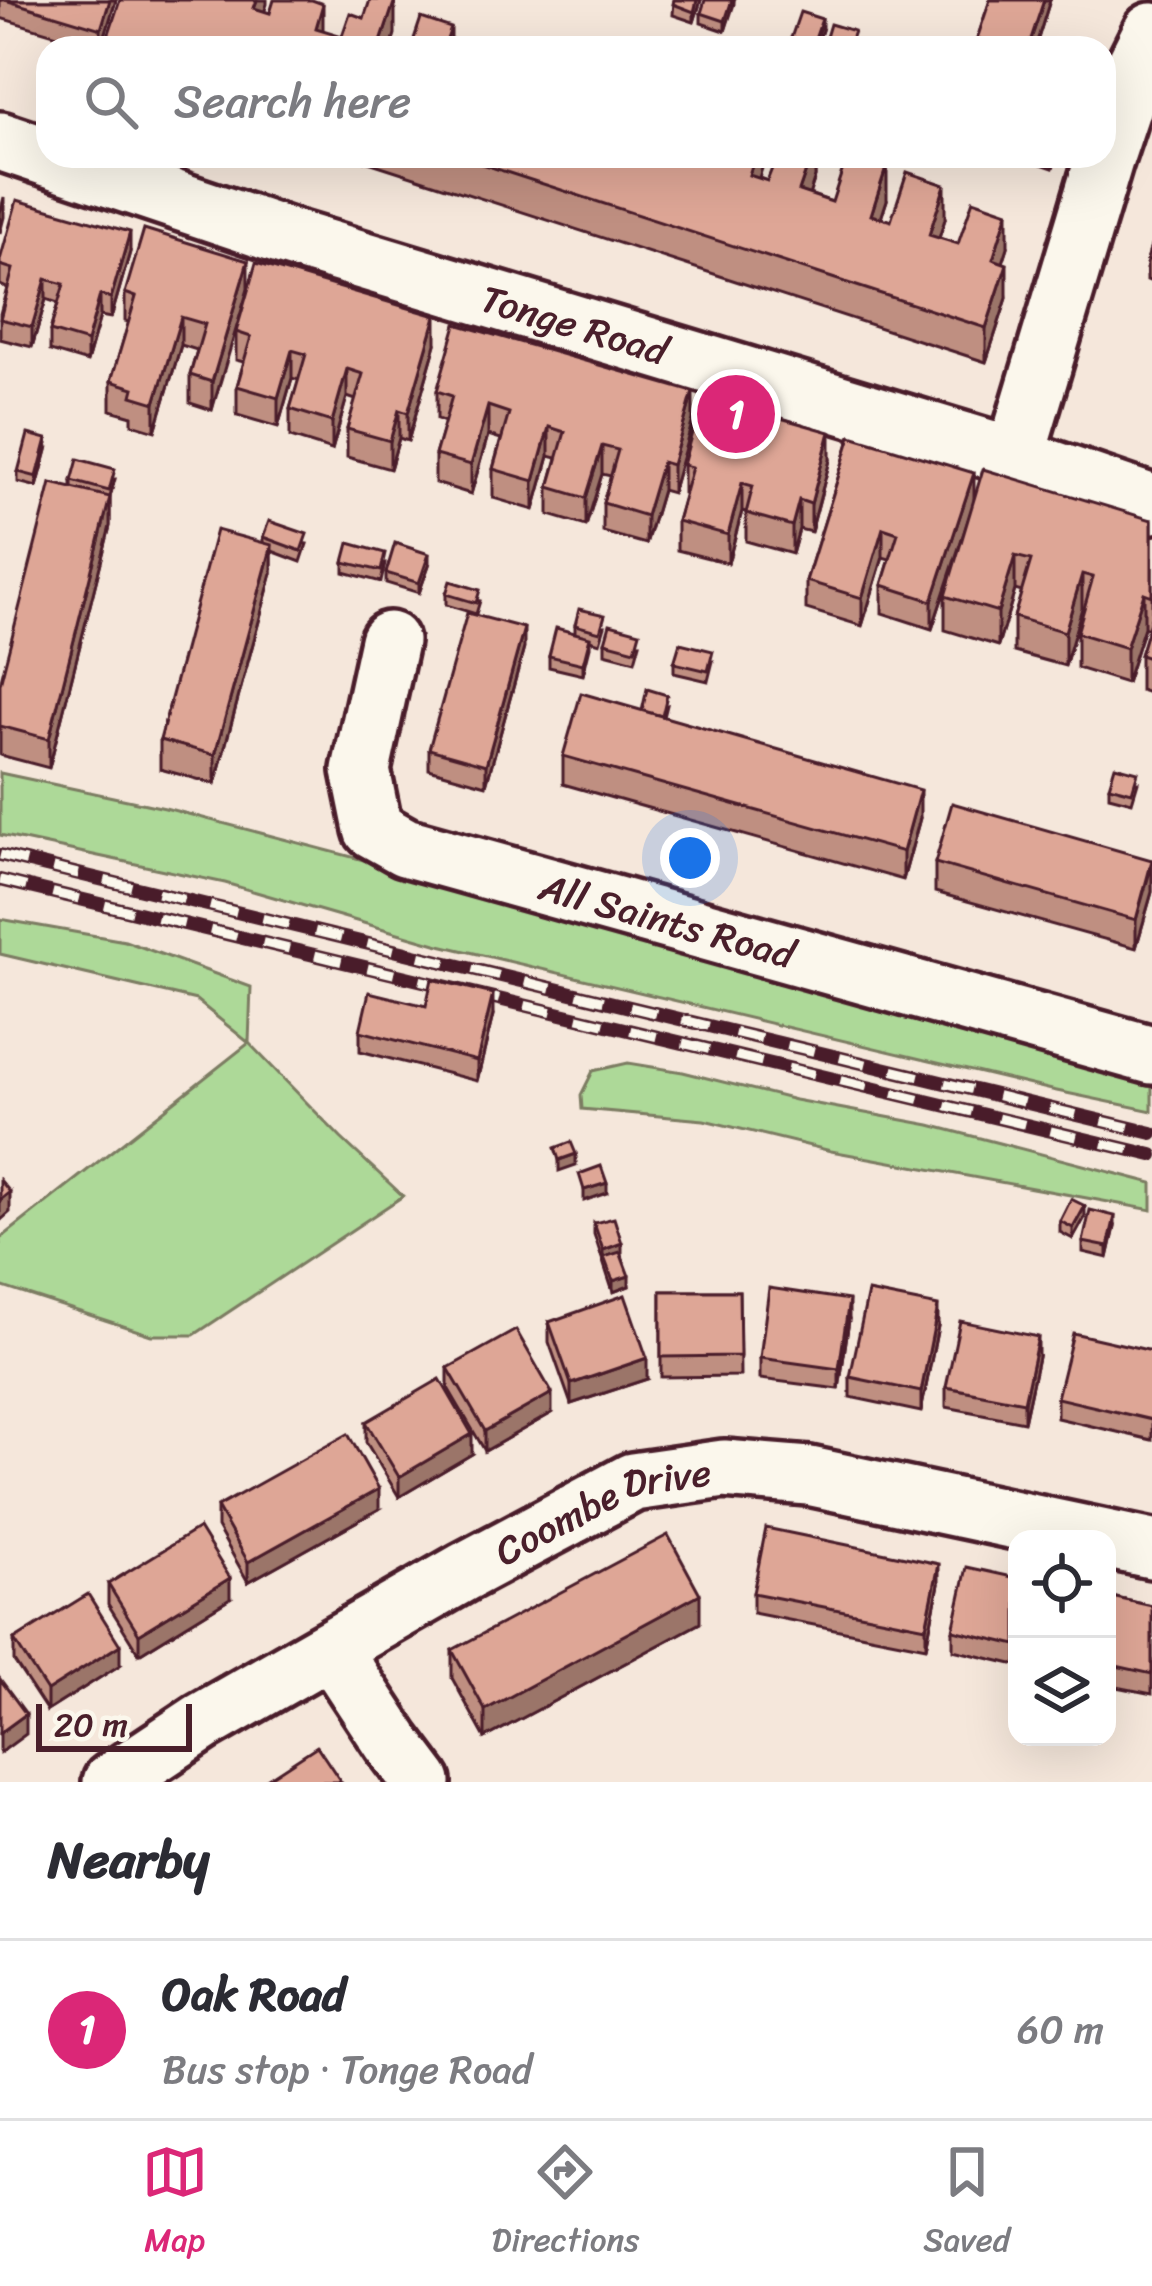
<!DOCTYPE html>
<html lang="en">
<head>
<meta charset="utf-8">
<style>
  :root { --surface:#fff; --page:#f7f7f7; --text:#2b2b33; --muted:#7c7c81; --line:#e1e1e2; --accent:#db2777 }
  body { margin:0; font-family:Sriracha,sans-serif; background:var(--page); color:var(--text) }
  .controls { position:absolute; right:36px; bottom:36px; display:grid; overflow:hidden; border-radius:24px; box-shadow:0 12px 48px #0002 }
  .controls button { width:108px; height:108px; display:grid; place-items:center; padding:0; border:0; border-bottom:3px solid var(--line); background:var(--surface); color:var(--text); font:60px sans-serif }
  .scale { position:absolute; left:36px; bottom:30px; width:156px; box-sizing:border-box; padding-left:12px; border:6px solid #4a1f2b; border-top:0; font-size:33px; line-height:42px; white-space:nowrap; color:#4a1f2b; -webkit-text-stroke:9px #fbf7ec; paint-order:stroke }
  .you { position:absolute; left:690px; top:858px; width:42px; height:42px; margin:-30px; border:9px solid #fff; border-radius:50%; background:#1a73e8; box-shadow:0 0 0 18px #1a73e833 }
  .badge { display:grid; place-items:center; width:78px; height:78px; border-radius:50%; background:var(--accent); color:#fff; font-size:39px; font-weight:700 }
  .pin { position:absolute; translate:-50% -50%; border:6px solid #fff; box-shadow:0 3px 12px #0006 }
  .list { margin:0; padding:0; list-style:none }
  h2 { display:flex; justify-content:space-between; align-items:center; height:156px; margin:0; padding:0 48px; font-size:51px }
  h2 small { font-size:39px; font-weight:400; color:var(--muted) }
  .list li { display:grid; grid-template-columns:78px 1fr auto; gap:36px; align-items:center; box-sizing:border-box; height:180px; padding:0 48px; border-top:3px solid var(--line) }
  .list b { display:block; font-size:45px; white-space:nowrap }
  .list p { margin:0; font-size:39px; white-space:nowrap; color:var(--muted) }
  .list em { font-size:39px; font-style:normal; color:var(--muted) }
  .icon { flex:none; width:66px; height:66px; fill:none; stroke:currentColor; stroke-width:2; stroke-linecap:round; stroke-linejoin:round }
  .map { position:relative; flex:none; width:1152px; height:1782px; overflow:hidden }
  .search { position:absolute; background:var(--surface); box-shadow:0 12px 48px #0002; left:36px; right:36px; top:36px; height:132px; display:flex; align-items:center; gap:30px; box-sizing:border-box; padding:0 42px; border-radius:36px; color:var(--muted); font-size:45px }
  .sheet { height:336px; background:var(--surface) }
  nav { display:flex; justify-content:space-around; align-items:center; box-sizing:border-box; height:168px; border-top:3px solid var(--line); background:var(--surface); font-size:33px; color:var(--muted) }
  nav a { display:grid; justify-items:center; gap:6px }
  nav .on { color:var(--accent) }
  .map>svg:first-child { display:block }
  .green { fill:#add998; stroke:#7c7c62; stroke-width:3 }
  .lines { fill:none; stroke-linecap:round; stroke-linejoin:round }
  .street-casing { stroke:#4a1f2b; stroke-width:66 }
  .street { stroke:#fbf7ec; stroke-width:57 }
  .rail-casing { stroke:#4a1f2b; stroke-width:14 }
  .rail { stroke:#fbf7ec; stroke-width:9; stroke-dasharray:27; stroke-linecap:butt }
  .wall { fill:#bf8f81; stroke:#4a1f2b; stroke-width:3 }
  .shaded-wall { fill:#9b7469; stroke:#4a1f2b; stroke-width:3 }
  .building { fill:#dea696; stroke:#4a1f2b; stroke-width:3 }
  .labels { text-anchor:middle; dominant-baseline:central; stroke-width:12; stroke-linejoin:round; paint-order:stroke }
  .street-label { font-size:39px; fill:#4a1f2b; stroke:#fbf7ec }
</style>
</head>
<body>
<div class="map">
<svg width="1152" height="1782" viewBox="0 0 1152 1782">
  <rect width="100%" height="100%" fill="#f5e7db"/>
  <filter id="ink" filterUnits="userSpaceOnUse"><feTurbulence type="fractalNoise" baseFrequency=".00833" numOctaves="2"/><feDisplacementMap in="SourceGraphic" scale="24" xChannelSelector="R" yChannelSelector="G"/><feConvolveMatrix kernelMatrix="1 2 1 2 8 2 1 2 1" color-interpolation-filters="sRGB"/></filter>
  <g filter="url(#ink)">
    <g class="green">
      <polygon points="0,773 165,808 730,956 1152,1078 1152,1111 1052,1090 436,944 225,883 0,835"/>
      <polygon points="0,919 125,941 251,987 249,1043 341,1138 403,1196 194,1335 151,1335 0,1286 0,1239 249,1043 196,1000 0,954"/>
      <polygon points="628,1063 683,1072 795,1100 930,1125 1152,1183 1152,1210 831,1151 704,1120 582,1109 581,1095 593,1071"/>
    </g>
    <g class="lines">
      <g class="street-casing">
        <g id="street">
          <path id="s1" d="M0,141L286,237L1015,457L1152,504"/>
          <polyline points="1015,457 1104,160 1136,64 1152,32"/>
          <path id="s2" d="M389,641L361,770L373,829L405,847L1152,1055"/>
          <polyline points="331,1649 392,1742 422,1782"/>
          <path id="s3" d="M112,1782L202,1722L464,1572L633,1482L724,1469L809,1476L1152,1549"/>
        </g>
      </g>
      <use href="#street" class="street"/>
      <g class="rail-casing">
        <g id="rail">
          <polyline points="0,855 1152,1133"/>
          <polyline points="0,880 1152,1155"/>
        </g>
      </g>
      <use href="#rail" class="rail"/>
    </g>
    <g class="wall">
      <polygon points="0,0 116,0 101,48 0,18"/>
      <polygon points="674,0 701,0 694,22 673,15"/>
      <polygon points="734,0 725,31 701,23 701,13"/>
      <polygon points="990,0 1050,0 1035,48 977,48 977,39"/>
      <polygon points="822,30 816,48 791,48 791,38"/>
      <polygon points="350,156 693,156 709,162 764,156 759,178 767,181 811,156 815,156 815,177 809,194 832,202 887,200 881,218 891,221 945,219 939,238 958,244 1008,247 1003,262 1007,298 986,362"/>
      <polygon points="1019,156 1057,156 1053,168"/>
      <polygon points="1152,243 1152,282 1147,280 1147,260"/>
      <polygon points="130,252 111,318 100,316 87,362 50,351 50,331 58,303 46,299 32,347 0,339 0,314 7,288 0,285 0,260"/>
      <polygon points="248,261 212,410 190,403 190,375 197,350 181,345 155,431 132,424 132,416 111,410 111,381 129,322 125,321 125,293"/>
      <polygon points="236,332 436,344 408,441 399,438 390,469 347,457 347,429 356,400 347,397 332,450 290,437 290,409 299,380 292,378 278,427 237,415 237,386 244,362 236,360"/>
      <polygon points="437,391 693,420 672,493 662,490 646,544 603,532 603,503 611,476 602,474 586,526 549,515 549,487 557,458 549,456 534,510 493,498 493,469 501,439 488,435 471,494 435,483 435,455 445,422 437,419"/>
      <polygon points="851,436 974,497 1152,520 1152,694 1140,690 1140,655 1148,629 1144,627 1126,683 1077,668 1077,633 1084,609 1082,608 1065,666 1014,652 1014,617 1022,592 1015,590 998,646 945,630 945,596 960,544 932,629 882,613 882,585 890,559 883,557 862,626 806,609 806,581"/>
      <polygon points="47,450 37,487 18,482 18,472"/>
      <polygon points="830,460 811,532 799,529 792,554 746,541 746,512 742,511 728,563 677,550 677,521 685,494 683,493 683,465"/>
      <polygon points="115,479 110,497 110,526 49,768 0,755 0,684 72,488 72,481"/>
      <polygon points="263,537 307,544 301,562 272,551 272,573 215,784 160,769 160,740 263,543"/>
      <polygon points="344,562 385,564 381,582 344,572"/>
      <polygon points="429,565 419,593 386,583 386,573"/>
      <polygon points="446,594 480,601 476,614 446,605"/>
      <polygon points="575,625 605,626 600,643 590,640 583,675 549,667 549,656 575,633"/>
      <polygon points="605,642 640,643 635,661 605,653"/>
      <polygon points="524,648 486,785 429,769 429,749"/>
      <polygon points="713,661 708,681 674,673 674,663"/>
      <polygon points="667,705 664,717 920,818 903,880 563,784 563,756 642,711"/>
      <polygon points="1138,782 1132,802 1109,796 1109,786"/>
      <polygon points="1152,860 1152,892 1136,948 935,892 935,863"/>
      <polygon points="426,1006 493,1015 477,1081 360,1051 360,1031"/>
      <polygon points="1085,1217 1073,1239 1060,1232 1060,1221"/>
      <polygon points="594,1223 622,1254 629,1286 613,1292 594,1234"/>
      <polygon points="1115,1227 1108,1258 1083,1252 1083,1242"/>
      <polygon points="661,1291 739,1291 740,1376 661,1377"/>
      <polygon points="849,1320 839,1389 760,1379 760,1358"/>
      <polygon points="549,1322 647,1379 571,1404 549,1342"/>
      <polygon points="938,1326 921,1412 850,1397 850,1377"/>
      <polygon points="1152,1351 1152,1440 1057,1418 1057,1398"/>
      <polygon points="1038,1357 1024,1422 946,1407 946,1387"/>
      <polygon points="448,1368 552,1413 485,1451 448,1388"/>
      <polygon points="366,1422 472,1454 399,1497 366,1442"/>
      <polygon points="217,1507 379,1509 248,1582 217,1527"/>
      <polygon points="1017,1578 1017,1665 953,1650 953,1630"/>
      <polygon points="108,1584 230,1598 139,1654 108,1604"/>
      <polygon points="939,1584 926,1647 753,1613 753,1593"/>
      <polygon points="1107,1596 1152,1606 1152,1694 1107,1685"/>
      <polygon points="700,1623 485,1738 452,1678 452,1650"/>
      <polygon points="14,1640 120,1665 47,1711 14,1661"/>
    </g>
    <g class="shaded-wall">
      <polygon points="110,0 116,0 101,48 101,29"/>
      <polygon points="257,0 267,0 267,4 254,43 254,8"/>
      <polygon points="395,0 395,34 391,48 379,48"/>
      <polygon points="697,0 701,0 694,22 694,12"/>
      <polygon points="732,0 734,0 734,4 725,31 725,21"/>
      <polygon points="1044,0 1050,0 1035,48 1028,48"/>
      <polygon points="323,4 323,38 316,28"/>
      <polygon points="822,19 822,30 816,48 813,48"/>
      <polygon points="451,28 451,48 444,48"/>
      <polygon points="755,156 764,156 764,162 749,209 749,175"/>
      <polygon points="811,156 815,156 815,177 799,226 799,191"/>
      <polygon points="887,165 887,200 871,249 871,215"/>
      <polygon points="945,185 945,219 929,269 929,235"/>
      <polygon points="4,197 4,217 0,233 0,213"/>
      <polygon points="1008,212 1008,247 993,294 993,259"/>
      <polygon points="130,232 130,252 111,318 111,298"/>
      <polygon points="248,261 248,289 212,410 212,382"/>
      <polygon points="1007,264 1007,298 986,362 986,328"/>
      <polygon points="46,279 46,299 32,347 32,327"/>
      <polygon points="100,295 100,316 87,362 87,342"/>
      <polygon points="436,316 436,344 408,441 408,413"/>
      <polygon points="181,317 181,345 155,431 155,403"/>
      <polygon points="292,350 292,378 278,427 278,398"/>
      <polygon points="347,369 347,397 332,450 332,422"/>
      <polygon points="693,392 693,420 672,493 672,465"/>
      <polygon points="488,406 488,435 471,494 471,465"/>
      <polygon points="399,410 399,438 390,469 390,441"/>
      <polygon points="549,427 549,456 534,510 534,481"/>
      <polygon points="830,432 830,460 811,532 811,504"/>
      <polygon points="47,439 47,450 37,487 37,477"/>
      <polygon points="602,446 602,474 586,526 586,498"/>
      <polygon points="662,462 662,490 646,544 646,516"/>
      <polygon points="974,473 974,502 932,629 932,601"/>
      <polygon points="742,483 742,511 728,563 728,535"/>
      <polygon points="110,497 110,526 49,768 49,739"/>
      <polygon points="799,500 799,529 792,554 792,526"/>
      <polygon points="883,528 883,557 862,626 862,598"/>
      <polygon points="272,545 272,573 215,784 215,755"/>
      <polygon points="429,554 429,565 419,593 419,583"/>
      <polygon points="1015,556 1015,590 998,646 998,612"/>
      <polygon points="1082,574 1082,608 1065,666 1065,632"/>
      <polygon points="1144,593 1144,627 1126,683 1126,648"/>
      <polygon points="524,628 524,648 486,785 486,765"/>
      <polygon points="590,637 590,647 583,675 583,664"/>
      <polygon points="920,790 920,818 903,880 903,852"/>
      <polygon points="1152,864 1152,892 1136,948 1136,920"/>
      <polygon points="493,994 493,1015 477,1081 477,1061"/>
      <polygon points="576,1154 576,1165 559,1171 559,1160"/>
      <polygon points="607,1183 607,1193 584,1201 584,1190"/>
      <polygon points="10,1192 10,1212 0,1221 0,1200"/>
      <polygon points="1085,1206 1085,1217 1073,1239 1073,1228"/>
      <polygon points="1115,1216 1115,1227 1108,1258 1108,1247"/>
      <polygon points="622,1243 622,1254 603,1260 603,1250"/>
      <polygon points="629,1276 629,1286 613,1292 613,1281"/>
      <polygon points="849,1300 849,1320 839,1389 839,1369"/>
      <polygon points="938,1306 938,1326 921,1412 921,1392"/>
      <polygon points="1038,1337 1038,1357 1024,1422 1024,1402"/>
      <polygon points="647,1358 647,1379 571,1404 571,1384"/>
      <polygon points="552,1393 552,1413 485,1451 485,1431"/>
      <polygon points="472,1434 472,1454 399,1497 399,1477"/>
      <polygon points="379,1489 379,1509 248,1582 248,1562"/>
      <polygon points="939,1564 939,1584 926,1647 926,1627"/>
      <polygon points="230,1578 230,1598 139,1654 139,1634"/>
      <polygon points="700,1594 700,1623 485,1738 485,1710"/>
      <polygon points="120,1645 120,1665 47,1711 47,1691"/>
      <polygon points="26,1714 26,1734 0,1753 0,1733"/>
    </g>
    <g class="building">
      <polygon points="5,0 110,0 101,29"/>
      <polygon points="120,0 257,0 254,8 270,13 274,0 312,0 323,4 316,28 342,36 350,13 364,18 370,0 395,0 379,48 125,48 106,42"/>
      <polygon points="674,0 697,0 694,12 673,4"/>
      <polygon points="705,0 732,0 725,21 701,13"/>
      <polygon points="990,0 1044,0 1028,48 1006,48 977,39"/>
      <polygon points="800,12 822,19 813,45 791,38"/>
      <polygon points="421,18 451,28 444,48 411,48"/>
      <polygon points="830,24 854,31 848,48 823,47"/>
      <polygon points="549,38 578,48 546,48"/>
      <polygon points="485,40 509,48 482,48"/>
      <polygon points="457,156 690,156 709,162 711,156 755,156 749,175 767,181 777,156 811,156 799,191 832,202 847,156 859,156 887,165 871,215 891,221 907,172 945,185 929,235 958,244 973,200 1008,212 993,259 1007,264 986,328"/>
      <polygon points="17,200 130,232 111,298 100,295 87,342 50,331 64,284 46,279 32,327 0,319 13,269 0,265 0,260"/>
      <polygon points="144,229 248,261 212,382 190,375 205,324 181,317 155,403 132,396 134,388 111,381 136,297 125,293"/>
      <polygon points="1152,243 1152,262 1147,260"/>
      <polygon points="256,263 436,316 408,413 399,410 390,441 347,429 363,374 347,369 332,422 290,409 306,354 292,350 278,398 237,386 251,337 236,332"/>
      <polygon points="456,324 693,392 672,465 662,462 646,516 603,503 618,450 602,446 586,498 549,487 565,432 549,427 534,481 493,469 509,413 488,406 471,465 435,455 452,396 437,391"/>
      <polygon points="702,396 830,432 811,504 799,500 792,526 746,513 753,486 742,483 728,535 677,521 692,467 683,465"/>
      <polygon points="28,434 47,439 37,477 18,472"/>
      <polygon points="851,436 974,473 932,601 882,585 898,533 883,528 862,598 806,581"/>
      <polygon points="78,459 115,469 109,491 72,481"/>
      <polygon points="983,469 1152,520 1152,596 1144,593 1126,648 1077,633 1093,577 1082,574 1065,632 1014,617 1031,560 1015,556 998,612 945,596"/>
      <polygon points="51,483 110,497 49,739 0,726 0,684"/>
      <polygon points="269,521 307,534 301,551 263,537"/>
      <polygon points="216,530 272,545 215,755 160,740"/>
      <polygon points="349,543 385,553 381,571 344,562"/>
      <polygon points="395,543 429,554 419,583 386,573"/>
      <polygon points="450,581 480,590 476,603 446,594"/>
      <polygon points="579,609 605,615 600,632 575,625"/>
      <polygon points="467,613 524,628 486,765 429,749"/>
      <polygon points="1152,615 1152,659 1140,655"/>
      <polygon points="610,624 640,632 635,650 605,642"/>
      <polygon points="556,628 590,637 583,664 549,656"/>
      <polygon points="680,643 713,651 708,671 674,663"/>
      <polygon points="647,689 667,695 662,716 642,711"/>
      <polygon points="581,693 920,790 903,852 563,756"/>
      <polygon points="1115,766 1138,772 1132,792 1109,786"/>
      <polygon points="952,803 1152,860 1136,920 935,863"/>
      <polygon points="432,979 493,994 477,1061 360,1031 369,992 426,1006"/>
      <polygon points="571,1142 576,1154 559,1160 555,1148"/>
      <polygon points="601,1166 607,1183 584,1190 579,1174"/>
      <polygon points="0,1180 10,1192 0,1200"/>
      <polygon points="1071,1199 1085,1206 1073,1228 1060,1221"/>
      <polygon points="1090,1210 1115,1216 1108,1247 1083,1242"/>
      <polygon points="614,1218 622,1243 603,1250 594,1223"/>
      <polygon points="620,1252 629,1276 613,1281 604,1257"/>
      <polygon points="769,1288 849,1300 839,1369 760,1358"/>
      <polygon points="661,1291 739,1291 740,1356 661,1357"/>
      <polygon points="868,1292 938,1306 921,1392 850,1377"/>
      <polygon points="625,1295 647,1358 571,1384 549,1322"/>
      <polygon points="960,1321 1038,1337 1024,1402 946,1387"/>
      <polygon points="516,1330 552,1393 485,1431 448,1368"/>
      <polygon points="1073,1333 1152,1351 1152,1420 1057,1398"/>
      <polygon points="440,1379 472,1434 399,1477 366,1422"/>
      <polygon points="348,1434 379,1489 248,1562 217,1507"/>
      <polygon points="199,1528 230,1578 139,1634 108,1584"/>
      <polygon points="766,1528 939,1564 926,1627 753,1593"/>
      <polygon points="668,1535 700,1594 485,1710 452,1650"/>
      <polygon points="967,1567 1017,1578 1017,1645 953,1630"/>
      <polygon points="88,1594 120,1645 47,1691 14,1640"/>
      <polygon points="1107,1596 1152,1606 1152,1674 1107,1664"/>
      <polygon points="0,1679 26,1714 0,1733"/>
      <polygon points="317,1746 341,1782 262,1782"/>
    </g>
  </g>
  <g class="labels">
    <g class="street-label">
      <text stroke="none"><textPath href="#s1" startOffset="603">Tonge Road</textPath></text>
      <text stroke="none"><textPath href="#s2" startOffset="501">All Saints Road</textPath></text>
      <text stroke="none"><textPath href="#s3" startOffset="564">Coombe Drive</textPath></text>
    </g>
  </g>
</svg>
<div class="controls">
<button><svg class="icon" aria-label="locate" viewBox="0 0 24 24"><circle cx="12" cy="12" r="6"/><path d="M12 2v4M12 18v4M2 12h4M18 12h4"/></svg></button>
<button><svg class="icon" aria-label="layers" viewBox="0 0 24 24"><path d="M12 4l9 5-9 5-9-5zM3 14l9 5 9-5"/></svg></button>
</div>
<div class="scale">20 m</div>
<div class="you"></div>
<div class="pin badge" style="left:736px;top:414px">1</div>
<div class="search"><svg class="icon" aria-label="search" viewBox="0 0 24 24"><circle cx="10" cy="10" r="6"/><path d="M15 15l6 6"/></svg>Search here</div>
</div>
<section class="sheet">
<h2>Nearby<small></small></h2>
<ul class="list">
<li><span class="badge">1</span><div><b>Oak Road</b><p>Bus stop · Tonge Road</p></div><em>60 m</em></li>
</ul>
</section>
<nav>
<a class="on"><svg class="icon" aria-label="map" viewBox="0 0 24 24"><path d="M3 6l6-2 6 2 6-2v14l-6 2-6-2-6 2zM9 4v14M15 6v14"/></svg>Map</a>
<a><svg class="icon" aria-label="directions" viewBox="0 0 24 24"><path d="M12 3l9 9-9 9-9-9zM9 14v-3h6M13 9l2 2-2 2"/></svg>Directions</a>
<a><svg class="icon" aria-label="saved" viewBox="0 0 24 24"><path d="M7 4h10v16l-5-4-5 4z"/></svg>Saved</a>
</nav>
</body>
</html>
